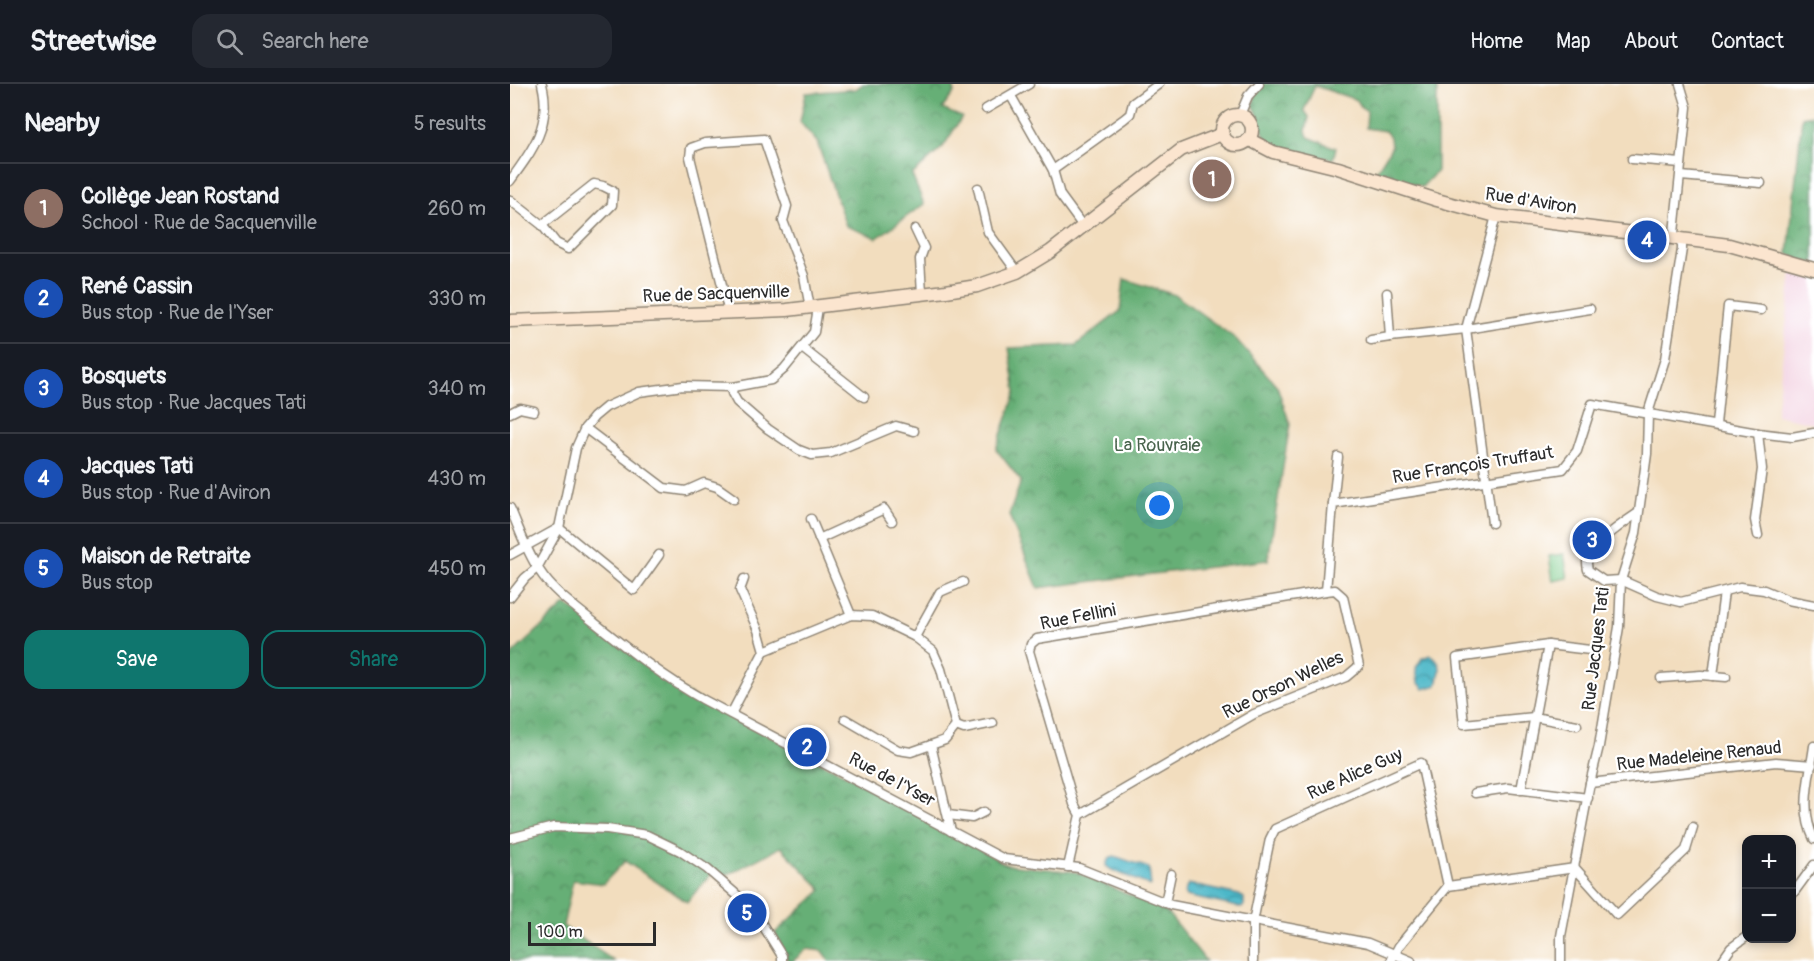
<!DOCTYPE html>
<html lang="en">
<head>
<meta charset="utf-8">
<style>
  :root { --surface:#171b24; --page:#242831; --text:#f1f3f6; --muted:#9ea1a6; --line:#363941; --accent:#0f766e }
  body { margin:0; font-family:Pangolin,sans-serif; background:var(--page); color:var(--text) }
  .controls { position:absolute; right:18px; bottom:18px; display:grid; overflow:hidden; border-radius:12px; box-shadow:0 3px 9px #0003 }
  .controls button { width:54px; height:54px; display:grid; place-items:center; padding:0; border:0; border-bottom:2px solid var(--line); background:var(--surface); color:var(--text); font:30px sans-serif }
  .scale { position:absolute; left:18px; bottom:15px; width:128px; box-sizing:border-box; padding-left:6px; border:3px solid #2b2b2b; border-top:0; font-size:16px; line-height:21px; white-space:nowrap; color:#2b2b2b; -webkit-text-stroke:4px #fff; paint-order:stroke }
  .you { position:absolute; left:650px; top:422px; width:21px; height:21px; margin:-15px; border:4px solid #fff; border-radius:50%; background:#1a73e8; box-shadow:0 0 0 9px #1a73e833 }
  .badge { display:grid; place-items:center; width:39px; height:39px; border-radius:50%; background:var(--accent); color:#fff; font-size:20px; font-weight:700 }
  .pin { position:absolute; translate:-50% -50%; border:3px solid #fff; box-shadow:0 2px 6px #0006 }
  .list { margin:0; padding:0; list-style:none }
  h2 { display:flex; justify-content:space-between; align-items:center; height:78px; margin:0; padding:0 24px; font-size:26px }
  h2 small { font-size:20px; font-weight:400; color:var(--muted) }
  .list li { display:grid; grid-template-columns:39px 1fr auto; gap:18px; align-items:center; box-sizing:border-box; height:90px; padding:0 24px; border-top:2px solid var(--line) }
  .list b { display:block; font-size:22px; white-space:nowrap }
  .list p { margin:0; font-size:20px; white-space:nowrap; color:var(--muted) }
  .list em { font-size:20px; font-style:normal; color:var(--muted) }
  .actions { display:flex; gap:12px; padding:18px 24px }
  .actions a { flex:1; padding:14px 0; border:2px solid var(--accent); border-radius:18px; text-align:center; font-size:21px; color:var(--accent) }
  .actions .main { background:var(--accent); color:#fff }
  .icon { flex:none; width:33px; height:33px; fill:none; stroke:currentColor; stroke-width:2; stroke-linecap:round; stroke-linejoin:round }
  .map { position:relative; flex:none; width:1304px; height:877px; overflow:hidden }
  header { display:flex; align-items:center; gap:36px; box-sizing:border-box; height:84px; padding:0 30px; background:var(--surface); border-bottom:2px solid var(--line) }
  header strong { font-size:28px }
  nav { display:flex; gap:33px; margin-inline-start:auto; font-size:21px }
  .search { width:420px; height:54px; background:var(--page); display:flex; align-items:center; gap:15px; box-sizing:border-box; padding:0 21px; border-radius:18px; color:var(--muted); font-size:22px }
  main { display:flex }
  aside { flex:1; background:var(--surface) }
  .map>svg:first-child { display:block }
  .built { fill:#f2cfe0 }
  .forest { fill:url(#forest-crowns); stroke:#486d50; stroke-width:1.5 }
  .garden { fill:#7dcb8a; stroke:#547b5a; stroke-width:1.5 }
  .water { fill:url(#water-waves); stroke:#3c717a; stroke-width:1.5 }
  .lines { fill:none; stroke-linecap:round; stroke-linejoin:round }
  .street-casing { stroke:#8e8474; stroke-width:11 }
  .secondary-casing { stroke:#8e8474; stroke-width:15 }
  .street { stroke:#fff; stroke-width:8 }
  .secondary { stroke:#fbe5cf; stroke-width:12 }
  .labels { text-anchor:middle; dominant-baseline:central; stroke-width:4.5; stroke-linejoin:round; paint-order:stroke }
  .street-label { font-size:18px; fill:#2b2b2b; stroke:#fff }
  .park-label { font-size:18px; fill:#48634c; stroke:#fff }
</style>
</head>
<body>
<header>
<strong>Streetwise</strong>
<div class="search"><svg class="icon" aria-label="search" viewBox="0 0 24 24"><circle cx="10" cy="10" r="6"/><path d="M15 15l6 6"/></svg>Search here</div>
<nav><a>Home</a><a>Map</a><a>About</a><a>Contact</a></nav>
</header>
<main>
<aside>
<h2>Nearby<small>5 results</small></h2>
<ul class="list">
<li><span class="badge" style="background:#8d6e63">1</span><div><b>Collège Jean Rostand</b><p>School · Rue de Sacquenville</p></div><em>260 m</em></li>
<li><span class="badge" style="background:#1a4fb4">2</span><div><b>René Cassin</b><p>Bus stop · Rue de l'Yser</p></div><em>330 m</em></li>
<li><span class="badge" style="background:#1a4fb4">3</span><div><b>Bosquets</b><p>Bus stop · Rue Jacques Tati</p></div><em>340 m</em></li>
<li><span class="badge" style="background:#1a4fb4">4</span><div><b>Jacques Tati</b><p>Bus stop · Rue d'Aviron</p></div><em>430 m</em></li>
<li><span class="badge" style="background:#1a4fb4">5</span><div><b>Maison de Retraite</b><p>Bus stop</p></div><em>450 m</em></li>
</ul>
<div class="actions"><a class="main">Save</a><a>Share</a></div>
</aside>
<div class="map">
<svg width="1304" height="877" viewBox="0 0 1304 877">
  <defs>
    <pattern id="forest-crowns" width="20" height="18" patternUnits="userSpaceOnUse" patternTransform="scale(1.5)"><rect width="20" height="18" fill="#66af76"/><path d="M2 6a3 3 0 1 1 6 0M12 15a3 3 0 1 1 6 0" fill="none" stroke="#548f61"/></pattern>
    <pattern id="water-waves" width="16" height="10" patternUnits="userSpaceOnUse" patternTransform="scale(1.5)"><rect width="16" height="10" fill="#4cb7c8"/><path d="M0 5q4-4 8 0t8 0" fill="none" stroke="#3f95a3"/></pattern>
  </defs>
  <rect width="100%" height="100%" fill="#fff"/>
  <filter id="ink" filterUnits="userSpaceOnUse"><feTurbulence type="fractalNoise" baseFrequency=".0167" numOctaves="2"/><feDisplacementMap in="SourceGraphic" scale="12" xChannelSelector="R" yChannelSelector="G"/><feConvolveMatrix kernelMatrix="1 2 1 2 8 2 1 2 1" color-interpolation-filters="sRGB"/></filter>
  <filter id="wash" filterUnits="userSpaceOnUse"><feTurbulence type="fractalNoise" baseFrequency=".008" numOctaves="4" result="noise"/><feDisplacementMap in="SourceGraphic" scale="24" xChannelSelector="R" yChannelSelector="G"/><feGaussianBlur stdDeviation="1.35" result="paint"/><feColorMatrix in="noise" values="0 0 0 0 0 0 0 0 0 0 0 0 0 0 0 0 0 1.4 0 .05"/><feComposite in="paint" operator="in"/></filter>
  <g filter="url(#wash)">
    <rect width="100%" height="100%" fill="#f2ddbe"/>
    <polygon class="built" points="1282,189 1304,190 1304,339 1266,331"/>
    <g class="forest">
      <polygon points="353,0 444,0 444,9 432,25 452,33 433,63 402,91 414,120 367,154 336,142 307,58 290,38 296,9 346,5"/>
      <path d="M753,0H927V87L912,103L865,89L881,64L880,53L875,47L856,44L857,27L851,23L847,16L805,2L794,26L799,33L796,47L798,53L826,64L823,75C805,72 764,69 755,52C749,42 750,31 743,21L746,9Z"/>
      <polygon points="1304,31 1304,179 1292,177 1278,170 1292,33"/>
      <polygon points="614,195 665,211 726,255 767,302 780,340 758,476 528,504 499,431 511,397 486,365 506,308 499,264 566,261 610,227"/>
      <polygon points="56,520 165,603 332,689 497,781 566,788 656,827 696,877 319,877 312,867 297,865 283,877 278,877 265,849 312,806 271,763 217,791 203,788 177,818 115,777 93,800 63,796 53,842 104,877 4,877 0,874 0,572"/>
    </g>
    <polygon class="garden" points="1054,470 1058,494 1043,497 1039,472"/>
    <g class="water">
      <path d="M920,571C934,577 930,589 927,601L914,605L908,598L906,584L912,574Z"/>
      <polygon points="604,772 639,784 641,802 602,786 596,782 598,776"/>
      <polygon points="678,800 729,811 734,814 734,821 732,824 676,812 674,809"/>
    </g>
  </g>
  <g filter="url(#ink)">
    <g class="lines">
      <g class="street-casing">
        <g id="street">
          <polyline points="501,12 543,86 550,111 572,141"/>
          <polyline points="476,25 519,0"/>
          <polyline points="730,31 738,12 749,0"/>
          <polyline points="1122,75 1171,79"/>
          <polyline points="543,86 614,35 620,30 623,19 649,0"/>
          <polyline points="1171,92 1251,99"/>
          <path d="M0,97C23,66 42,40 32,0"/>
          <polyline points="468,104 478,148 507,188"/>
          <polyline points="0,116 32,141 84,100 93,102 103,107 102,121 58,165 46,159 32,141"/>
          <polyline points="405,145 414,164 410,175 412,210"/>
          <polyline points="877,209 880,253 956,245 1080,225"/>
          <polyline points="219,229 180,73 181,64 195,59 254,55 277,122 273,137 294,192 300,224"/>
          <polyline points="861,256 880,253"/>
          <polyline points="292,264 354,313"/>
          <polyline points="223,303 222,309 227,318 258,345 289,366 302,371 321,369 386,342 404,347"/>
          <polyline points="0,329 10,324 24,327"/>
          <polyline points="1206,340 1218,222 1251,226"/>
          <polyline points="75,344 154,404 176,407 194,399 207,403 224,415"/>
          <polyline points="823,420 828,373"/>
          <path d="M0,424C9,444 16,467 29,486C43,508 65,523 85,539C120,567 155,594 194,616L494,775L569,784L661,821L858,859L901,877"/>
          <path d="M1128,429C1116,437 1083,460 1078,472C1076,477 1077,481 1078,486L1094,497L1111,496L1147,512L1171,518L1230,503L1254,506L1278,516L1304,521"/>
          <polyline points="301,435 341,531"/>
          <polyline points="982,439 956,245 986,132"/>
          <polyline points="49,444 124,506 149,471"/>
          <polyline points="1248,451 1245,436 1252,385 1248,349"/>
          <polyline points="309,455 374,425 382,437"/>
          <polyline points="0,471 47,445"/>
          <polyline points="816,507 823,420 1053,385 1067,367 1082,320 1248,349 1282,353 1304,349"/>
          <polyline points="0,513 15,494 27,484 49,444 66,364 75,344 84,333 96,323 129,308 173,302 223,303 261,296 274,285 304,248 308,224"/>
          <polyline points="405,553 423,567 431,585 446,642 435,656 421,661 441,747"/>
          <polyline points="254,567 341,531 362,532 405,553 430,508 453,498"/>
          <polyline points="1203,592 1214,508"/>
          <polyline points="1151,594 1191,591 1216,593"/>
          <polyline points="221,630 254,567 248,546 230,506 234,495"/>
          <polyline points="335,635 388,666 401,668 421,661"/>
          <polyline points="1067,641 1024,633 954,640 947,574 1038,561 1080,566"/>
          <polyline points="446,642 454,645 483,639"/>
          <path d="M1304,662C1300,693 1289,725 1304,755"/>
          <polyline points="1080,699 1266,678 1302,681"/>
          <polyline points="1011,706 1038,561"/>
          <polyline points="965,709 998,704 1078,714"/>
          <polyline points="438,731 462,734 474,728"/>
          <polyline points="0,754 44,743 97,745 137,751 170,767 197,785 242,824 272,872 272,877"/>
          <polyline points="558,783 570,731 564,720 519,567 521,560 527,555 816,507 825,506 833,513 849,582 836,593 744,630 570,731"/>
          <polyline points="1282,811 1304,781"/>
          <polyline points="655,819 661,790"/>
          <polyline points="743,877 743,838 760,755 765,745 911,679 938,802"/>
          <polyline points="881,877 889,862 938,802 1065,784 1107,831 1176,766 1183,743"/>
          <polyline points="1051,877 1051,852 1080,699 1089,662 1109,543 1111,496 1126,449 1137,370 1138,329 1155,275 1172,165 1172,161 1164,149 1177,23 1170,0"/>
          <polyline points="1212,877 1221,864 1236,853"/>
        </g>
      </g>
      <g class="secondary-casing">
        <g id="secondary">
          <circle cx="727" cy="46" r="15"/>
          <polyline points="738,55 763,68 828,84 927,116 986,132 1219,161 1304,185"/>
          <polyline points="0,237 277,226 436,207 467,202 507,188 540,168 671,66 712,50"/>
        </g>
      </g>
      <use href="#street" class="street"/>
      <use href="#secondary" class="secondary"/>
    </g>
  </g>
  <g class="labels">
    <g class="street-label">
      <text transform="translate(1021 117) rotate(9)">Rue d'Aviron</text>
      <text transform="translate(206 210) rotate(-2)">Rue de Sacquenville</text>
      <text transform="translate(963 381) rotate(-9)">Rue François Truffaut</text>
      <text transform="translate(568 533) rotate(-11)">Rue Fellini</text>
      <text transform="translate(1086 565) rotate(-83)">Rue Jacques Tati</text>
      <text transform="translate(773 601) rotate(-26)">Rue Orson Welles</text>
      <text transform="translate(1189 672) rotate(-6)">Rue Madeleine Renaud</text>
      <text transform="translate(845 690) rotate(-24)">Rue Alice Guy</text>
      <text transform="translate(382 696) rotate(28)">Rue de l'Yser</text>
    </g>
    <g class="park-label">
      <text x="647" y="361">La Rouvraie</text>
    </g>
  </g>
</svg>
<div class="controls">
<button>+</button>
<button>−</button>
</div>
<div class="scale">100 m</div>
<div class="you"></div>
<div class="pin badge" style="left:702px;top:95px;background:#8d6e63">1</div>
<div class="pin badge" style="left:297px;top:663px;background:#1a4fb4">2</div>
<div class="pin badge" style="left:1082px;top:456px;background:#1a4fb4">3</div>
<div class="pin badge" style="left:1137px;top:156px;background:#1a4fb4">4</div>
<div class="pin badge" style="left:237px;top:829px;background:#1a4fb4">5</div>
</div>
</main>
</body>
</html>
